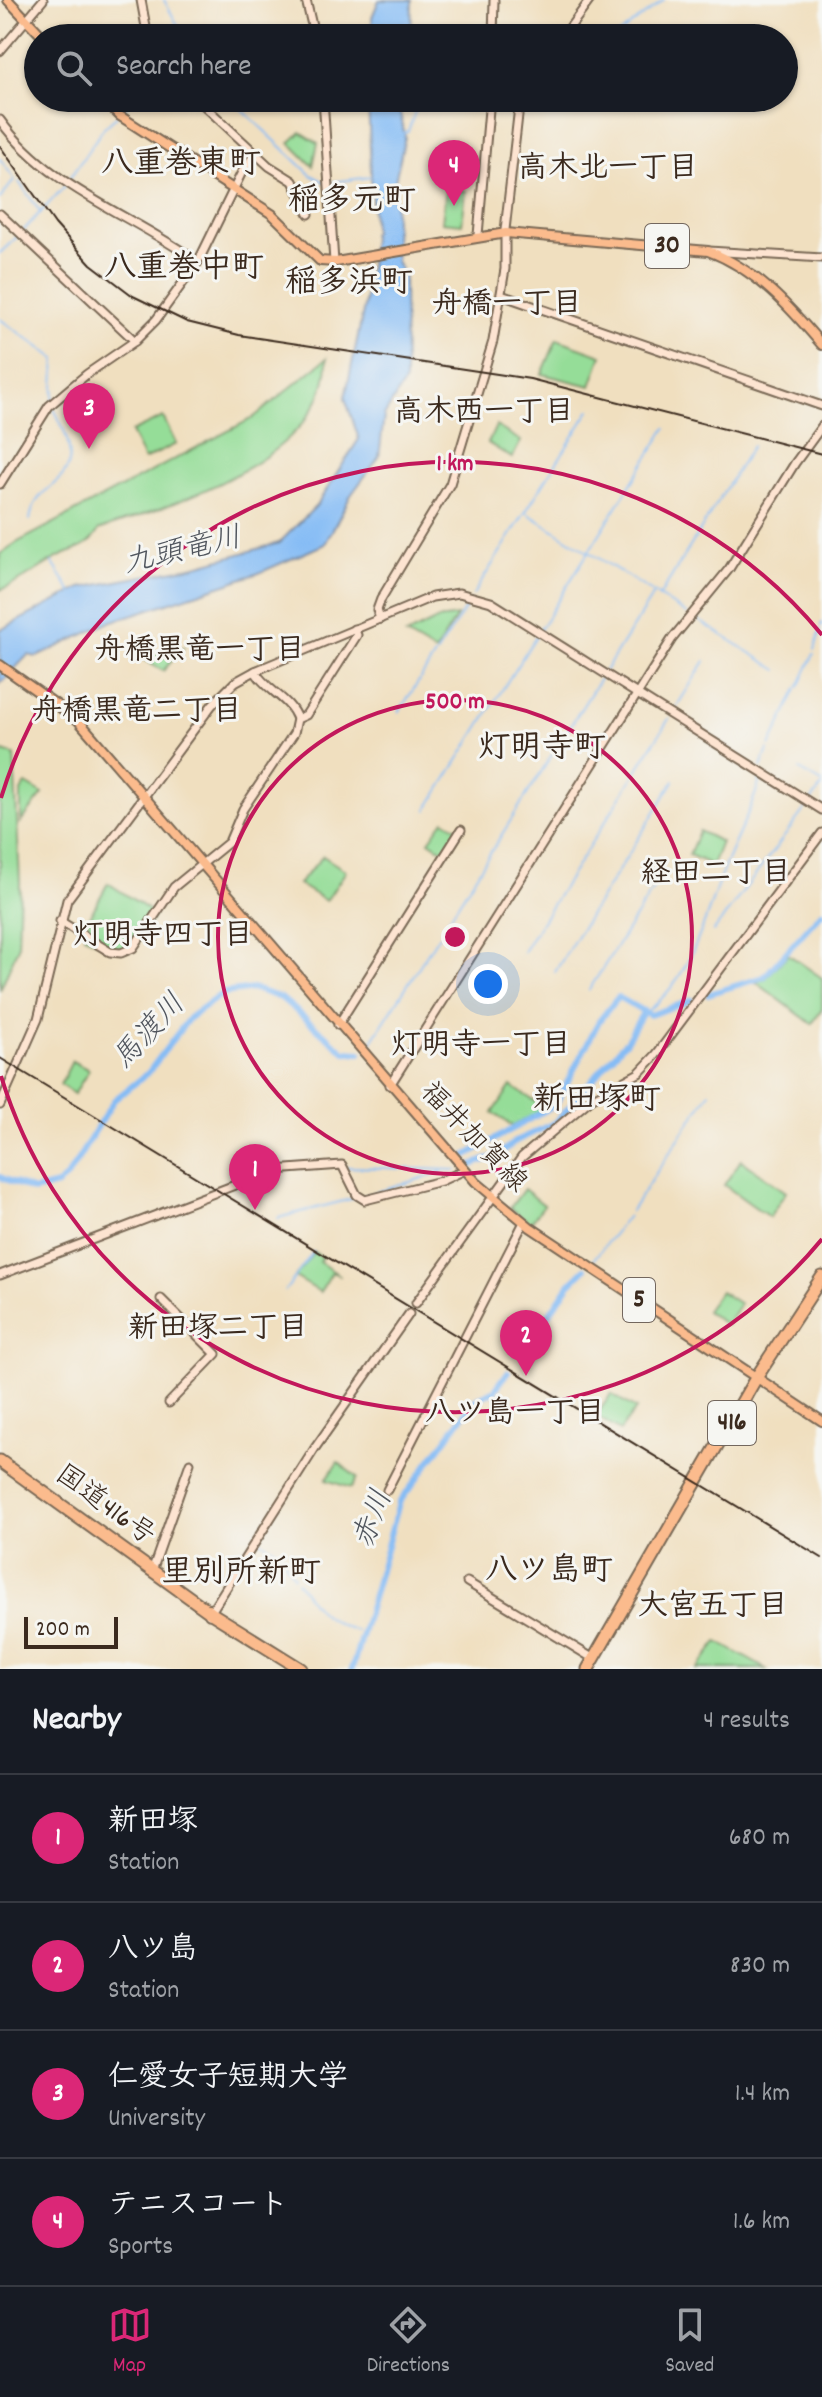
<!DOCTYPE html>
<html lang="en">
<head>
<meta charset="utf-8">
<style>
  :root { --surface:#171b24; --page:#20242c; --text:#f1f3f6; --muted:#9ea1a6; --line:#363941; --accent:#db2777 }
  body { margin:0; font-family:Dekko,"Klee One",sans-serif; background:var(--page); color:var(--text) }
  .scale { position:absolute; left:24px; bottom:20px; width:94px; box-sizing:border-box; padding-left:8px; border:4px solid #3b2a1e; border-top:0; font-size:22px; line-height:28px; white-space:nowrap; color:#3b2a1e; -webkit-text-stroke:6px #f6f6f2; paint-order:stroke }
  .you { position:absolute; left:488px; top:984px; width:28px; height:28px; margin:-20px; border:6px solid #fff; border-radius:50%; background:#1a73e8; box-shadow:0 0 0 12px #1a73e833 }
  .badge { display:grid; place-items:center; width:52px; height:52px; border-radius:50%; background:var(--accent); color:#fff; font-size:26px; font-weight:700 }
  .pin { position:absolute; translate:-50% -66px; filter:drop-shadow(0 2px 4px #0008) }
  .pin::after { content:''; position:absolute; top:42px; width:28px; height:24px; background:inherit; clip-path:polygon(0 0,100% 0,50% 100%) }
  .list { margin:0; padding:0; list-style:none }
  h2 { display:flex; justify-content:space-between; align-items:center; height:104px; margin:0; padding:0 32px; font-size:34px }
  h2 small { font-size:26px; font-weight:400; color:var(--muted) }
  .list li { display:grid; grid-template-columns:52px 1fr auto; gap:24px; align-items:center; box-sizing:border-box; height:128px; padding:0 32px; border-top:2px solid var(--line) }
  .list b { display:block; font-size:30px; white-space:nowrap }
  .list p { margin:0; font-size:26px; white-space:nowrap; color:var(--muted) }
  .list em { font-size:26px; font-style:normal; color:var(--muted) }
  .icon { flex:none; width:44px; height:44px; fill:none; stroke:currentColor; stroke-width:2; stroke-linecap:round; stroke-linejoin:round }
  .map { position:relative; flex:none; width:822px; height:1669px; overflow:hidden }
  .search { position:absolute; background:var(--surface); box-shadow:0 2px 6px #0004; left:24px; right:24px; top:24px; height:88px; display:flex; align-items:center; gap:20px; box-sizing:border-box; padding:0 28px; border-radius:44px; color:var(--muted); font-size:30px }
  .sheet { height:616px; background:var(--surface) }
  nav { display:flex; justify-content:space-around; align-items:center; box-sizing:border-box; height:112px; border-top:2px solid var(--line); background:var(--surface); font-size:22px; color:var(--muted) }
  nav a { display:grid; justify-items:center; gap:4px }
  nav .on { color:var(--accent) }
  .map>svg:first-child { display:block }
  .green { fill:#95dd98; stroke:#68845b; stroke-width:2 }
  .water { fill:#85bcf5; stroke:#60738a; stroke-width:2 }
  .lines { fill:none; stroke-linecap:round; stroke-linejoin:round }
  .stream { stroke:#85bcf5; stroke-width:2 }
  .river { stroke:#85bcf5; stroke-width:6 }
  .secondary-casing { stroke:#7a6956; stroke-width:11 }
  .primary-casing { stroke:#7a6956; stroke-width:12 }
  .highway-casing { stroke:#7a6956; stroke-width:15 }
  .secondary { stroke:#fde4d1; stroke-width:7 }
  .primary { stroke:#fbbb8d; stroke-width:8 }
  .highway { stroke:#fbbb8d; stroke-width:11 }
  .rail { stroke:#3b2a1e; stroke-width:2 }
  .ring { fill:none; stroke:#c2185b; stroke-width:4 }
  .labels { text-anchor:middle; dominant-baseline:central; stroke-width:6; stroke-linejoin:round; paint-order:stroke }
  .shield { fill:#f6f6f2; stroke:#73675e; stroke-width:2 }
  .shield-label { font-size:26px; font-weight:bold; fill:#3b2a1e }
  .street-label { font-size:28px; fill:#3b2a1e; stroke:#f6f6f2 }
  .neighbourhood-label { font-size:30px; font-weight:bold; fill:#3b2a1e; stroke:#f6f6f2 }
  .water-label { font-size:30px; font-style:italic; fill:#51565e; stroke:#f6f6f2 }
  .quarter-label { font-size:32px; font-weight:bold; fill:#3b2a1e; stroke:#f6f6f2 }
  .centre { fill:#c2185b; stroke:#f6f6f2; stroke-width:4 }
  .ring-label { font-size:24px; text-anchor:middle; font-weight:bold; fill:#c2185b; stroke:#f6f6f2; stroke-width:6; stroke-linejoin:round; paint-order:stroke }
</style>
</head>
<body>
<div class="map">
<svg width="822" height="1669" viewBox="0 0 822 1669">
  <rect width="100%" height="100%" fill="#f6f6f2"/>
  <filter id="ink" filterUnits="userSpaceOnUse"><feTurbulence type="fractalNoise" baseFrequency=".0125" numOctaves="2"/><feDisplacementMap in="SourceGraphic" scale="16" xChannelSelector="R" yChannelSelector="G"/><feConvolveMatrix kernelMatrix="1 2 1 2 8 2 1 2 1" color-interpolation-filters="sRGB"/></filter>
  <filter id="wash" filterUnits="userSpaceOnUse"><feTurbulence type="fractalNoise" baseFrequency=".006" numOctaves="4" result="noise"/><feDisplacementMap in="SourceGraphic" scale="32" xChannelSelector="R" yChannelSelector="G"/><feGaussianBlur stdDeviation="1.8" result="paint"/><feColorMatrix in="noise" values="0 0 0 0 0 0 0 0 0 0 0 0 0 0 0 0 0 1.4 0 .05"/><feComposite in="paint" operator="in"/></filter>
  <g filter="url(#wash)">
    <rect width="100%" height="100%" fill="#f0dfbf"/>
    <g class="green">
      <polygon points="301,132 318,143 313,166 290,143"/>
      <polygon points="446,189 466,191 462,224 442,222"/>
      <polygon points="557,339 602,355 591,386 542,374"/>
      <path d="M327,358C329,457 174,504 99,530C89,547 80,548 63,555C41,565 24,582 0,590V554L16,543L253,418Z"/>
      <polygon points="163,417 176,444 144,460 131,432"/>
      <polygon points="496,426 521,441 512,458 488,443"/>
      <polygon points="457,616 435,652 406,635 439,619"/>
      <polygon points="184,647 163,671 141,658"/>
      <polygon points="0,751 14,755 20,883 18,947 0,990"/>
      <polygon points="26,784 43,794 21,822 21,791"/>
      <polygon points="444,820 461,830 447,853 429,841"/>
      <polygon points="699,831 721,842 712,865 689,855"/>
      <polygon points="323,856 346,871 326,901 298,884"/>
      <polygon points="108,883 155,914 137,944 122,951 84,936 90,916"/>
      <polygon points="788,954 822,978 822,1009 812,1024 756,982 765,979"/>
      <polygon points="72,1061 89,1070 74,1094 60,1085"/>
      <polygon points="511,1086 545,1108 513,1126 493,1113"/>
      <polygon points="741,1160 786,1192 769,1217 724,1185"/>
      <polygon points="524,1189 544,1205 530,1223 510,1208"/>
      <polygon points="314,1252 322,1257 319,1262 341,1276 332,1272 320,1292 295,1277"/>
      <polygon points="720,1291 740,1304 726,1325 706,1311"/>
      <polygon points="611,1394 636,1409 620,1431 596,1416"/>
      <polygon points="338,1462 357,1478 351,1488 326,1480"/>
      <polygon points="718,1642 766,1669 697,1669"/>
    </g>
    <g class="water">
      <polygon points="379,0 412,0 411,38 373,38 372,17"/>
      <polygon points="368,98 397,98 405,137 394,185 396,261 404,277 405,381 384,416 379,457 351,495 325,544 259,573 110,622 37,657 28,655 0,684 0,630 81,588 196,566 279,543 316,506 359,439 345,398 365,302 373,228"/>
    </g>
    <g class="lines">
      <g class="stream">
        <polyline points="164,0 185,38"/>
        <polyline points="614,38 664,0"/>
        <polyline points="230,98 311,175 327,183"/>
        <polyline points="121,111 135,98"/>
        <polyline points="402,134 408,131 418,104 432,98"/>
        <polyline points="0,159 13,177"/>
        <polyline points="68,181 102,130 117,116"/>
        <polyline points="19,182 41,213"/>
        <polyline points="333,182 370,177"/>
        <polyline points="0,199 15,179"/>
        <polyline points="23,231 65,186"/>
        <polyline points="0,253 18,236"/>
        <polyline points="0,319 56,359 53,400"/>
        <polyline points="527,513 687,614"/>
        <path d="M30,520C36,472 99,492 53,407"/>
        <polyline points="52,562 73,594"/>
        <polyline points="473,595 590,410"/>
        <polyline points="659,597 752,446"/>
        <polyline points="693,617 778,670"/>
        <polyline points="821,626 822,623"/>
        <polyline points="815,650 820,630"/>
        <polyline points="605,671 653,595"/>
        <polyline points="799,687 814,654"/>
        <polyline points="399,712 470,601"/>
        <polyline points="672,714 705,661"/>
        <polyline points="770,746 797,689"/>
        <polyline points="761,767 768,750"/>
        <polyline points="800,770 822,783"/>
        <polyline points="633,777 670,717"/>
        <polyline points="811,801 822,786"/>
        <polyline points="427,810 666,428"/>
        <polyline points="596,836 632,779"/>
        <polyline points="628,855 674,781"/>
        <polyline points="561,891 595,837"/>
        <polyline points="593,910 627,857"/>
        <polyline points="441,931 601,677"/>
        <polyline points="713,932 807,806"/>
        <polyline points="523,952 560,892"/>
        <polyline points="555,972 592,911"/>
        <polyline points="589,990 660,878"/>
        <path d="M646,1012C693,978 704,918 724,868C736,837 753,808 761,776"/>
        <polyline points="367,1049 439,935"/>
        <polyline points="346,1167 457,1170"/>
        <polyline points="364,1196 442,1172"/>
        <polyline points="630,1212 710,1092"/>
        <polyline points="278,1218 355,1198"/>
        <polyline points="593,1260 628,1216"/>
        <polyline points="285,1291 313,1252"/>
        <polyline points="261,1541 277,1550 294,1576"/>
        <path d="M297,1581C316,1610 322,1619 356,1631"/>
        <polyline points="361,1632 362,1633"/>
      </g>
      <g class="river">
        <polyline points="708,994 764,977 822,912"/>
        <polyline points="464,1157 556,1104 599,1021 618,997 650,1015 692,1000"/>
        <polyline points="467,1167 496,1156 518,1140 556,1122 626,1041 644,1011"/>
        <polyline points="0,1177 34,1191 57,1185 67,1177 114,1100 148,1073 189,1018 223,993 254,989 281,998 345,1052 360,1053"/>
        <polyline points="530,1342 569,1285 585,1269"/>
        <polyline points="352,1669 399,1503 475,1400 495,1390 508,1372"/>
      </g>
    </g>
  </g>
  <g filter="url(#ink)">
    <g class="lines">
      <g class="secondary-casing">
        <g id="secondary">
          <polyline points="141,0 148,38"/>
          <polyline points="306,0 315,38"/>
          <polyline points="493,38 494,0"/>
          <polyline points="562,38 590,0"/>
          <polyline points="0,51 43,0"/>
          <polyline points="196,98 269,166 293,181 309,214"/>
          <polyline points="323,98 334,262"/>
          <path d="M0,120C48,188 131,214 198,262L156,320L135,341L87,374L49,406L0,484"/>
          <polyline points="0,214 135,341"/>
          <polyline points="478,235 490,98"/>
          <polyline points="709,251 822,258"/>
          <polyline points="198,262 242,172 255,154"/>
          <polyline points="501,295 822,406"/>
          <polyline points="380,619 377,610 381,599 450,484 493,341 505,269 505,230 520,98"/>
          <path d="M255,671C265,690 290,698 297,719"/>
          <polyline points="60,921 110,952 121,953 133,948 174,887 229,842 243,809 294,733 297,719 306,715 357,635 354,629"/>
          <polyline points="338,1025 461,830"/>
          <polyline points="390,1085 672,639 729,569 795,463 822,426"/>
          <polyline points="0,1105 38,1019 67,900 212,705 235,682 255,671 432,597 459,593 491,602 822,810"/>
          <polyline points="0,1275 274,1170 342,1165 357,1195 365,1200 441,1181 465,1170"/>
          <polyline points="161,1299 216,1354 169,1403"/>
          <polyline points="416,1303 522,1157 591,1099 639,1073 656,1055 822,833"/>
          <polyline points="387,1490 524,1222"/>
          <polyline points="152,1571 190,1463"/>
          <polyline points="467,1582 594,1659"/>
          <polyline points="209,1615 315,1448 409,1314"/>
        </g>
      </g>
      <g class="primary-casing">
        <g id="primary">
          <polyline points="8,0 44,38"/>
          <path d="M102,98L120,116L272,214L320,261L336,262L506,233L708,251C756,269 790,307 822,345"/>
          <polyline points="0,665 78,720 476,1182 530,1227 822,1421"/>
        </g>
      </g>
      <g class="highway-casing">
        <g id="highway">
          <polyline points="0,1461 211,1613 301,1669"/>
          <polyline points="588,1669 756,1378 822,1277"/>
        </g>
      </g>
      <use href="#secondary" class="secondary"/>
      <use href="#primary" class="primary"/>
      <use href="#highway" class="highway"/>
      <g class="rail">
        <polyline points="0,146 55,224 91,264 133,296 187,322 239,335 530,379 822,454"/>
        <polyline points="0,1058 822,1558"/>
      </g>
    </g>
  </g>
  <g class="ring">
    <circle cx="455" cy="937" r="237"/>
    <path d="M822 1239A475 475 0 0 1 1 1076M1 798A475 475 0 0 1 822 635"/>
  </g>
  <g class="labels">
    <g class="shield">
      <rect x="645" y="224" width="44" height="44" rx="6"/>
      <rect x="623" y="1278" width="32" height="44" rx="6"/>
      <rect x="708" y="1401" width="48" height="44" rx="6"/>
    </g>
    <g class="shield-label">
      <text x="667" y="246">30</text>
      <text x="639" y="1300">5</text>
      <text x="732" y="1423">416</text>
    </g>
    <g class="street-label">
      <text transform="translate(472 1139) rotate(46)">福井加賀線</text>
      <text transform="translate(104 1507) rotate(36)">国道416号</text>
    </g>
    <g class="neighbourhood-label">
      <text x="608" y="170">高木北一丁目</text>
      <text x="507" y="306">舟橋一丁目</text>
      <text x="484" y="414">高木西一丁目</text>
      <text x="200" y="652">舟橋黒竜一丁目</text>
      <text x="137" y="713">舟橋黒竜二丁目</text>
      <text x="716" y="875">経田二丁目</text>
      <text x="163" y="937">灯明寺四丁目</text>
      <text x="481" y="1047">灯明寺一丁目</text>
      <text x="218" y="1330">新田塚二丁目</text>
      <text x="515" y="1415">八ツ島一丁目</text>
      <text x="713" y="1608">大宮五丁目</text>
    </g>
    <g class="water-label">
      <text transform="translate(183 553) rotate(-13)">九頭竜川</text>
      <text transform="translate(151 1033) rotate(-47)">馬渡川</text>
      <text transform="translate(375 1520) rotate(-69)">赤川</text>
    </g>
    <g class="quarter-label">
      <text x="181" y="166">八重巻東町</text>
      <text x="352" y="203">稲多元町</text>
      <text x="184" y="270">八重巻中町</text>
      <text x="349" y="285">稲多浜町</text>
      <text x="542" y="750">灯明寺町</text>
      <text x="597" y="1102">新田塚町</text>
      <text x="549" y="1573">八ツ島町</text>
      <text x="241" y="1575">里別所新町</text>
    </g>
  </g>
  <circle cx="455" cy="937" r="12" class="centre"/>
  <g class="ring-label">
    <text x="455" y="470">1 km</text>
    <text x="455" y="708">500 m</text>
  </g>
</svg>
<div class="scale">200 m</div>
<div class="you"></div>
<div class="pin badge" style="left:255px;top:1210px">1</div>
<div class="pin badge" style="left:526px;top:1376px">2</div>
<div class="pin badge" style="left:89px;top:449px">3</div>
<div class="pin badge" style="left:454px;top:206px">4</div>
<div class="search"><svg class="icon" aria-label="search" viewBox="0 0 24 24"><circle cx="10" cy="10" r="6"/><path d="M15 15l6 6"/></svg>Search here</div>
</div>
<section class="sheet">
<h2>Nearby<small>4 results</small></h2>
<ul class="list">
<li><span class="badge">1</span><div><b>新田塚</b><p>Station</p></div><em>680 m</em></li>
<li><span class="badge">2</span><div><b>八ツ島</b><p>Station</p></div><em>830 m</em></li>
<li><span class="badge">3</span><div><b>仁愛女子短期大学</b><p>University</p></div><em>1.4 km</em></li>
<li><span class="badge">4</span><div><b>テニスコート</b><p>Sports</p></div><em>1.6 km</em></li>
</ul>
</section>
<nav>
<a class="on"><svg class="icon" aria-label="map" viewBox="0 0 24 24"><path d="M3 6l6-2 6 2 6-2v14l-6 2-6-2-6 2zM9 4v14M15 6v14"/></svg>Map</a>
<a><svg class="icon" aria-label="directions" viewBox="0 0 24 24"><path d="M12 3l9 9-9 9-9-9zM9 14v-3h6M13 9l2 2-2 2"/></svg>Directions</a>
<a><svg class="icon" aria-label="saved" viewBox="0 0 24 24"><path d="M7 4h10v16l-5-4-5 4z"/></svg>Saved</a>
</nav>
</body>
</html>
